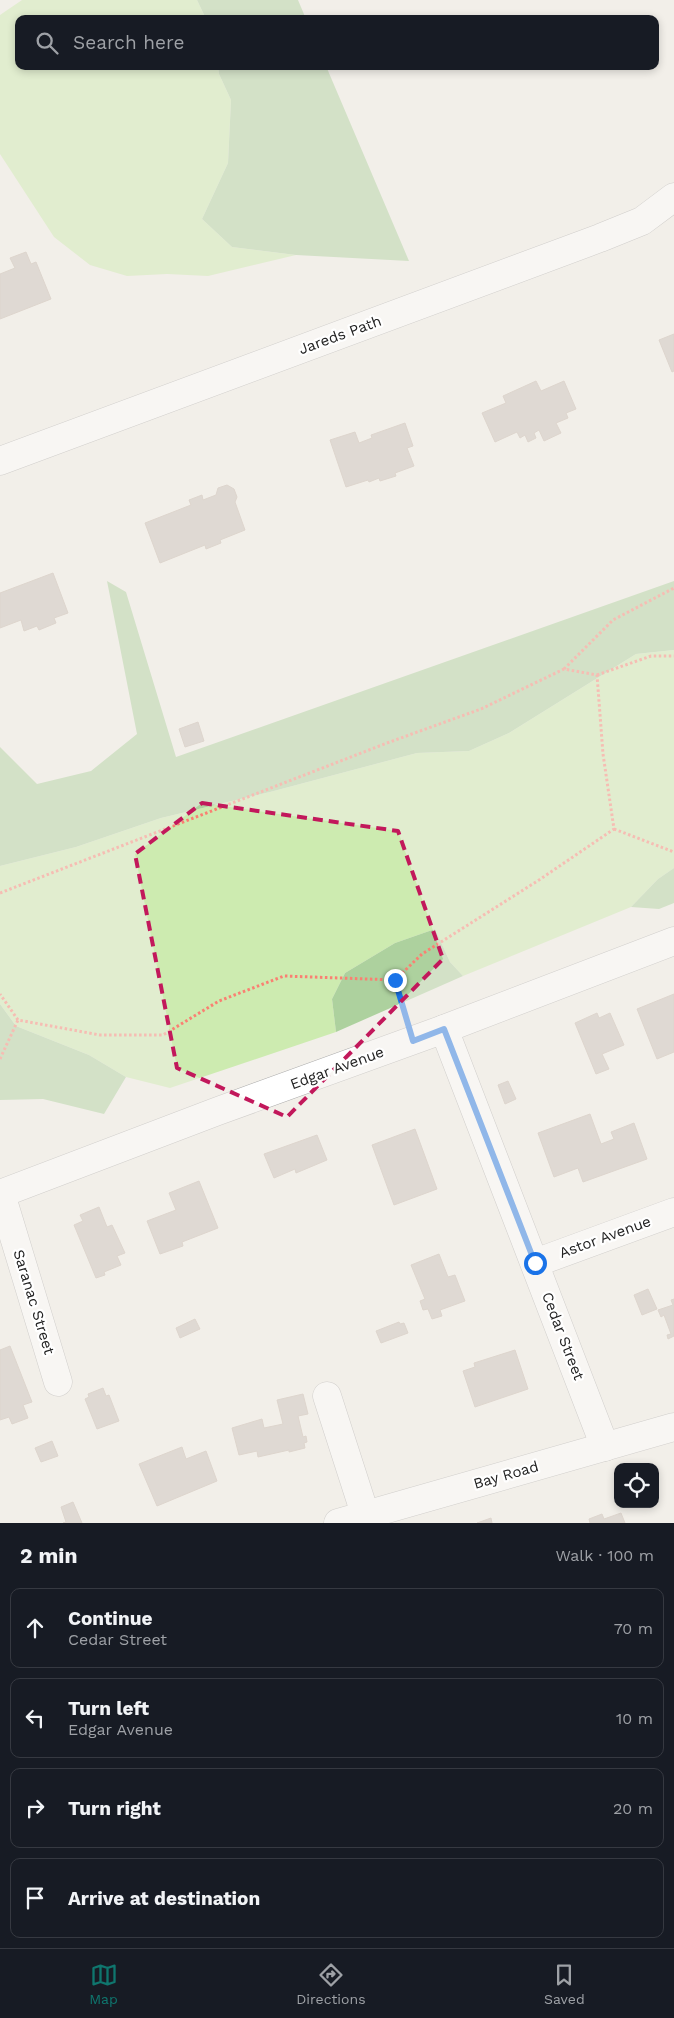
<!DOCTYPE html>
<html lang="en">
<head>
<meta charset="utf-8">
<style>
  :root { --surface:#171b24; --page:#242831; --text:#f1f3f6; --muted:#9ea1a6; --line:#363941; --accent:#0f766e }
  body { margin:0; font-family:"Work Sans",sans-serif; background:var(--page); color:var(--text) }
  .controls { position:absolute; right:15px; bottom:15px; display:grid; overflow:hidden; border-radius:10px; box-shadow:0 2px 8px #0003 }
  .controls button { width:45px; height:45px; display:grid; place-items:center; padding:0; border:0; border-bottom:1px solid var(--line); background:var(--surface); color:var(--text); font:25px sans-serif }
  .stop { position:absolute; width:15px; height:15px; margin:-11px; border:4px solid #1a73e8; border-radius:50%; background:#fff }
  .stop.end { background:#1a73e8; border-color:#fff; box-shadow:0 1px 5px #0008 }
  .list { margin:0; padding:0; list-style:none }
  h2 { display:flex; justify-content:space-between; align-items:center; height:65px; margin:0; padding:0 20px; font-size:21px }
  h2 small { font-size:16px; font-weight:400; color:var(--muted) }
  .list li { display:grid; grid-template-columns:32px 1fr auto; gap:15px; align-items:center; box-sizing:border-box; height:80px; margin:0 10px 10px; padding:0 10px; border:1px solid var(--line); border-radius:10px }
  .list b { display:block; font-size:19px; white-space:nowrap }
  .list p { margin:0; font-size:16px; white-space:nowrap; color:var(--muted) }
  .list em { font-size:16px; font-style:normal; color:var(--muted) }
  .icon { flex:none; width:28px; height:28px; fill:none; stroke:currentColor; stroke-width:2; stroke-linecap:round; stroke-linejoin:round }
  .map { position:relative; flex:none; width:674px; height:1523px; overflow:hidden }
  .search { position:absolute; background:var(--surface); box-shadow:0 2px 8px #0003; left:15px; right:15px; top:15px; height:55px; display:flex; align-items:center; gap:12px; box-sizing:border-box; padding:0 18px; border-radius:10px; color:var(--muted); font-size:19px }
  .sheet { height:425px; background:var(--surface) }
  nav { display:flex; justify-content:space-around; align-items:center; box-sizing:border-box; height:70px; border-top:1px solid var(--line); background:var(--surface); font-size:14px; color:var(--muted) }
  nav a { display:grid; justify-items:center; gap:2px }
  nav .on { color:var(--accent) }
  .map>svg:first-child { display:block }
  .grass { fill:#cdebb0 }
  .forest { fill:#add19e }
  .building { fill:#c7bfb8; stroke:#c4b6ab }
  .lines { fill:none; stroke-linecap:round; stroke-linejoin:round }
  .minor-casing { stroke:#a9a9a9; stroke-width:29 }
  .path { stroke:#fa8072; stroke-width:3; stroke-dasharray:2.5 2.5; stroke-linecap:butt }
  .minor { stroke:#fff; stroke-width:28 }
  .route { stroke:#1a73e8; stroke-width:6 }
  .marked { fill:none; stroke:#c2185b; stroke-width:4; stroke-dasharray:10 6; stroke-linejoin:round }
  .labels { text-anchor:middle; dominant-baseline:central; stroke-width:4.5; stroke-linejoin:round; paint-order:stroke }
  .street-label { font-size:15px; fill:#222; stroke:#fff }
</style>
</head>
<body>
<div class="map">
<svg width="674" height="1523" viewBox="0 0 674 1523">
  <rect width="100%" height="100%" fill="#f2efe9"/>
  <g class="grass">
    <polygon points="22,0 197,0 206,19 19,19 19,66 218,66 219,74 231,100 228,163 202,219 232,247 296,255 208,276 167,274 127,276 90,265 54,237 0,154 0,15"/>
    <polygon points="674,650 674,868 658,879 631,907 463,976 450,962 435,929 395,943 345,973 332,999 336,1032 170,1088 126,1077 89,1055 16,1026 0,1004 0,866 76,847 161,818 270,792 417,753 469,751 509,733 636,654"/>
  </g>
  <g class="forest">
    <polygon points="197,0 298,0 306,19 206,19"/>
    <polygon points="218,66 326,66 409,261 296,255 232,247 202,219 228,163 231,100 219,74"/>
    <polygon points="107,581 126,592 176,757 674,581 674,650 636,654 509,733 469,751 417,753 270,792 161,818 76,847 0,866 0,747 37,784 91,771 137,734"/>
    <polygon points="674,868 674,903 659,909 631,907 658,879"/>
    <polygon points="435,929 450,962 463,976 336,1032 332,999 345,973 395,943"/>
    <polygon points="0,1004 16,1026 89,1055 126,1077 104,1114 43,1099 0,1100"/>
  </g>
  <g class="building">
    <polygon points="26,252 31,264 36,262 51,299 0,319 0,274 15,268 10,258"/>
    <polygon points="674,334 674,371 672,372 659,340"/>
    <polygon points="536,381 541,391 564,381 576,409 566,413 568,418 556,423 561,433 544,441 539,430 534,433 536,438 528,442 525,435 520,438 517,432 495,442 482,413 506,403 503,396"/>
    <polygon points="405,423 413,446 407,448 414,466 395,473 396,476 380,481 379,478 369,482 368,480 346,487 330,440 355,432 359,443 372,438 371,435"/>
    <polygon points="227,485 234,489 237,497 235,502 245,530 220,540 221,543 206,549 205,545 160,563 145,523 191,505 189,500 202,495 203,500 216,495 218,488"/>
    <polygon points="53,573 68,613 54,618 56,623 39,630 37,626 24,631 21,620 0,628 0,593"/>
    <polygon points="198,722 204,741 185,747 179,729"/>
    <polygon points="674,994 674,1052 657,1059 637,1009"/>
    <polygon points="597,1013 599,1018 610,1013 624,1045 602,1054 609,1069 596,1074 575,1023"/>
    <polygon points="508,1081 516,1099 505,1104 498,1085"/>
    <polygon points="590,1114 601,1144 614,1139 611,1132 634,1123 647,1159 583,1182 578,1168 554,1177 538,1133"/>
    <polygon points="415,1129 437,1189 394,1205 372,1145"/>
    <polygon points="317,1135 327,1160 296,1173 295,1169 274,1178 264,1154"/>
    <polygon points="199,1181 218,1228 182,1242 183,1246 160,1254 147,1221 176,1210 169,1193"/>
    <polygon points="99,1207 107,1227 112,1225 125,1253 117,1256 121,1265 104,1272 105,1275 96,1278 74,1225 83,1221 80,1215"/>
    <polygon points="439,1254 448,1277 455,1275 465,1301 440,1310 442,1316 432,1319 428,1309 423,1310 420,1301 425,1299 411,1265"/>
    <polygon points="648,1289 657,1309 642,1315 634,1295"/>
    <polygon points="674,1299 674,1336 668,1339 667,1335 671,1334 664,1315 661,1317 658,1310 673,1305 671,1300"/>
    <polygon points="195,1319 200,1329 180,1338 176,1328"/>
    <polygon points="399,1322 400,1324 404,1323 408,1333 381,1343 376,1331"/>
    <polygon points="10,1346 32,1402 23,1405 28,1418 12,1424 9,1417 0,1420 0,1350"/>
    <polygon points="515,1350 528,1389 475,1407 463,1371 475,1367 474,1363"/>
    <polygon points="103,1388 106,1396 109,1395 119,1421 97,1429 85,1399 89,1397 88,1394"/>
    <polygon points="303,1394 308,1414 298,1416 303,1437 306,1436 307,1442 304,1443 305,1448 289,1452 289,1450 258,1457 257,1451 239,1455 232,1428 262,1419 264,1428 283,1424 277,1400"/>
    <polygon points="52,1441 58,1456 41,1462 35,1448"/>
    <polygon points="182,1447 186,1459 206,1451 217,1481 157,1506 139,1464"/>
    <polygon points="73,1502 82,1523 63,1523 66,1522 61,1507"/>
    <polygon points="621,1513 625,1523 590,1523 589,1519 602,1514 604,1519"/>
    <polygon points="491,1518 492,1523 477,1523"/>
  </g>
  <g class="lines">
    <g class="minor-casing">
      <g id="minor">
        <polyline points="0,461 600,238 642,221 674,197"/>
        <polyline points="444,1029 605,1447"/>
        <polyline points="0,1194 218,1111 444,1029 674,941"/>
        <polyline points="1,1194 58,1382"/>
        <polyline points="535,1263 674,1212"/>
        <polyline points="327,1396 365,1514"/>
        <polyline points="338,1523 674,1427"/>
      </g>
    </g>
    <g class="path">
      <polyline points="564,669 613,620 674,588"/>
      <polyline points="597,675 651,656 674,656"/>
      <polyline points="614,829 674,852"/>
      <polyline points="0,893 387,743 481,709 564,669 597,675 603,754 614,829 539,880 422,954 395,980 284,976 219,1001 163,1035 100,1035 18,1020 0,994"/>
      <polyline points="395,980 405,1016"/>
      <polyline points="0,1059 18,1020"/>
    </g>
    <use href="#minor" class="minor"/>
  </g>
  <g class="lines">
    <polyline class="route" points="395,980 413,1041 444,1029 535,1263"/>
  </g>
  <path d="M0 0H674V1523H0ZM202,803L398,831L443,959L287,1117L177,1068L135,854Z" fill="#f2efe9" fill-opacity=".55" fill-rule="evenodd"/>
  <path class="marked" d="M202,803L398,831L443,959L287,1117L177,1068L135,854Z"/>
  <g class="labels">
    <g class="street-label">
      <text transform="translate(340 335) rotate(-20)">Jareds Path</text>
      <text transform="translate(337 1068) rotate(-20)">Edgar Avenue</text>
      <text transform="translate(605 1237) rotate(-20)">Astor Avenue</text>
      <text transform="translate(34 1302) rotate(73)">Saranac Street</text>
      <text transform="translate(563 1336) rotate(69)">Cedar Street</text>
      <text transform="translate(506 1475) rotate(-16)">Bay Road</text>
    </g>
  </g>
</svg>
<div class="controls">
<button><svg class="icon" aria-label="locate" viewBox="0 0 24 24"><circle cx="12" cy="12" r="6"/><path d="M12 2v4M12 18v4M2 12h4M18 12h4"/></svg></button>
</div>
<div class="stop" style="left:535px;top:1263px"></div>
<div class="stop end" style="left:395px;top:980px"></div>
<div class="search"><svg class="icon" aria-label="search" viewBox="0 0 24 24"><circle cx="10" cy="10" r="6"/><path d="M15 15l6 6"/></svg>Search here</div>
</div>
<section class="sheet">
<h2>2 min<small>Walk · 100 m</small></h2>
<ul class="list">
<li><svg class="icon" aria-label="ahead" viewBox="0 0 24 24"><path d="M12 20V5M6 11l6-6 6 6"/></svg><div><b>Continue</b><p>Cedar Street</p></div><em>70 m</em></li>
<li><svg class="icon" aria-label="left" viewBox="0 0 24 24"><path d="M17 20v-9H6M10 6l-5 5 5 5"/></svg><div><b>Turn left</b><p>Edgar Avenue</p></div><em>10 m</em></li>
<li><svg class="icon" aria-label="right" viewBox="0 0 24 24"><path d="M7 20v-9h11M14 6l5 5-5 5"/></svg><div><b>Turn right</b></div><em>20 m</em></li>
<li><svg class="icon" aria-label="arrive" viewBox="0 0 24 24"><path d="M6 21V4h12l-3 4 3 4H6"/></svg><div><b>Arrive at destination</b></div></li>
</ul>
</section>
<nav>
<a class="on"><svg class="icon" aria-label="map" viewBox="0 0 24 24"><path d="M3 6l6-2 6 2 6-2v14l-6 2-6-2-6 2zM9 4v14M15 6v14"/></svg>Map</a>
<a><svg class="icon" aria-label="directions" viewBox="0 0 24 24"><path d="M12 3l9 9-9 9-9-9zM9 14v-3h6M13 9l2 2-2 2"/></svg>Directions</a>
<a><svg class="icon" aria-label="saved" viewBox="0 0 24 24"><path d="M7 4h10v16l-5-4-5 4z"/></svg>Saved</a>
</nav>
</body>
</html>
